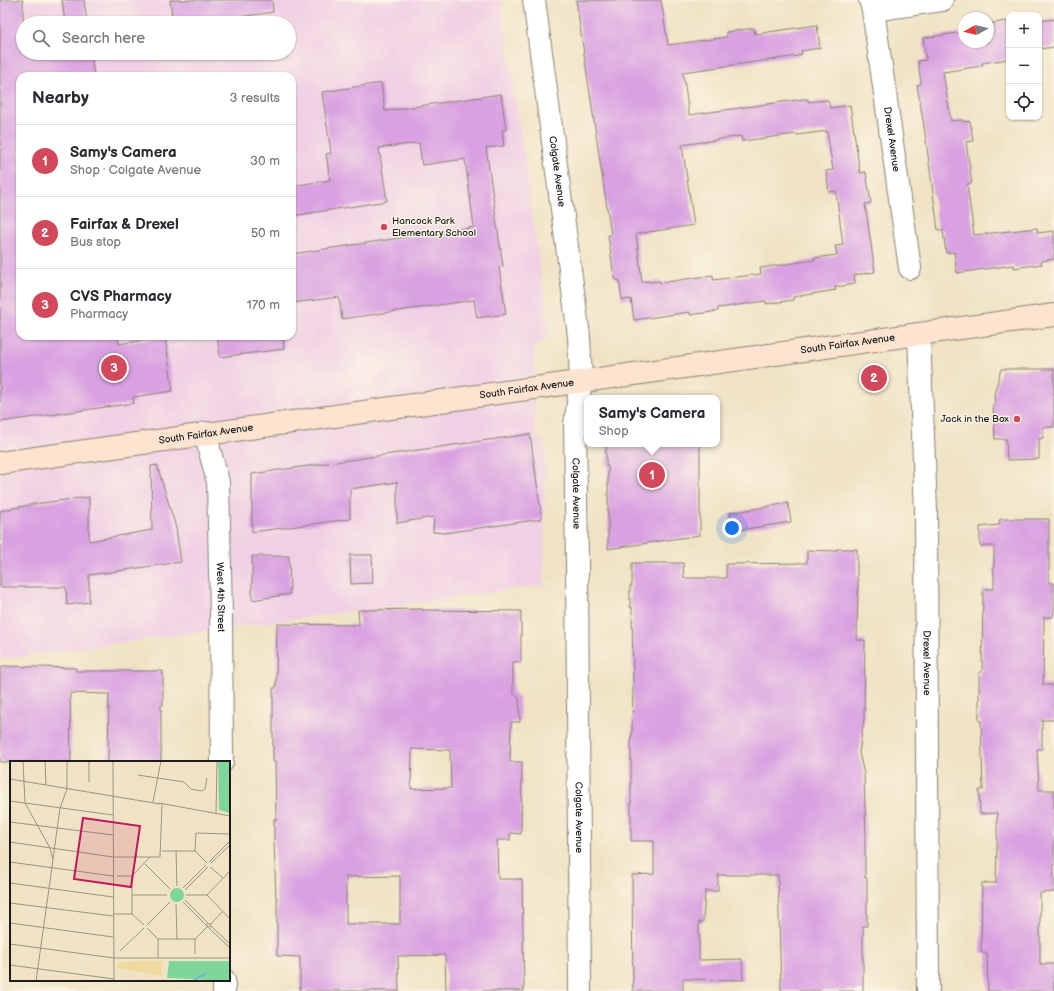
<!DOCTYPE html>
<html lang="en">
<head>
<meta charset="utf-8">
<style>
  :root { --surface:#fff; --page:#f7f7f7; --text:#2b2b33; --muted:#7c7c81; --line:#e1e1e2; --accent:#d1495b }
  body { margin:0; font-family:"Balsamiq Sans",sans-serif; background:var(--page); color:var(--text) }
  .controls { position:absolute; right:12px; top:12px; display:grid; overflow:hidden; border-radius:8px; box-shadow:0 1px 3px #0004 }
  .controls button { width:36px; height:36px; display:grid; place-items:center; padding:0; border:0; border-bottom:1px solid var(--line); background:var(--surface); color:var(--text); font:20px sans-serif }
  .compass { position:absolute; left:958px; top:12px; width:36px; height:36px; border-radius:50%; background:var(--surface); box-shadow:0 1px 3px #0004; rotate:262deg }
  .you { position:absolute; left:732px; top:528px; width:14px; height:14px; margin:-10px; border:3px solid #fff; border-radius:50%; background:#1a73e8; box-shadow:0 0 0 6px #1a73e833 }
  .badge { display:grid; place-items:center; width:26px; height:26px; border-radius:50%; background:var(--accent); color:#fff; font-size:13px; font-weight:700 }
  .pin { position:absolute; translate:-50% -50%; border:2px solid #fff; box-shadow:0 1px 4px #0006 }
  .popup { position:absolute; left:584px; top:395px; width:136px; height:52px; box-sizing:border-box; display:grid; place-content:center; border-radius:8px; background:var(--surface); filter:drop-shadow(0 1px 3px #0005); font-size:13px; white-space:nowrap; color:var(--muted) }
  .popup b { font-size:15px; color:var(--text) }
  .popup::after { content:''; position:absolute; left:50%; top:100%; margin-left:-8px; border:8px solid transparent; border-top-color:var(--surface) }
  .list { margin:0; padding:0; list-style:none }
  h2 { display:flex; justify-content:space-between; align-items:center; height:52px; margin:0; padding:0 16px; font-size:17px }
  h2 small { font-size:13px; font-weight:400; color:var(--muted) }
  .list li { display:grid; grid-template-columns:26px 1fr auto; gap:12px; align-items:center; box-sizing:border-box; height:72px; padding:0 16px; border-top:1px solid var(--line) }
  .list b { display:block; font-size:15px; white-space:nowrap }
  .list p { margin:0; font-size:13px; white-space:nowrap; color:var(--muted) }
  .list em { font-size:13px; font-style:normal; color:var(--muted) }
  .icon { flex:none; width:22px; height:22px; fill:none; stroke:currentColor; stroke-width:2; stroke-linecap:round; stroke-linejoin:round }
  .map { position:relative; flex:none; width:1054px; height:991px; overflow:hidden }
  .search { position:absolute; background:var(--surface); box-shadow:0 1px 3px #0004; left:16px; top:16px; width:280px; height:44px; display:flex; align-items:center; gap:10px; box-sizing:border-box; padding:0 14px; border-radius:22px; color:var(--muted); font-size:15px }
  .panel { position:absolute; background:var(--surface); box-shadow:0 1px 3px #0004; left:16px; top:72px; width:280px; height:268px; border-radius:12px }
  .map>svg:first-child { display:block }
  .built { fill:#f0d0e4; fill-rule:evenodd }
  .building { fill:#d9a1e1; fill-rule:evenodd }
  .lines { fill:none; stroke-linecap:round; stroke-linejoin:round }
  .minor-casing { stroke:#868070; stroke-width:24 }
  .secondary-casing { stroke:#868070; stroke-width:24 }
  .minor { stroke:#fff; stroke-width:22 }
  .secondary { stroke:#fde4d1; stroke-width:22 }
  .poi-dot { fill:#d1495b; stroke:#fcf5e5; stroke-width:1.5 }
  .labels { text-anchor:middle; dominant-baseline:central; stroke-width:3; stroke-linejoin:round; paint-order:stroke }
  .street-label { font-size:10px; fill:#1c1c1c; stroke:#fcf5e5 }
  .poi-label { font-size:10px; fill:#1c1c1c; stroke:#fcf5e5; text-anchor:start }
  .inset-river { fill:none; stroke:#70b0e4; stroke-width:2 }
  .inset-road { fill:none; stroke:#9b9381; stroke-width:1 }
  .view { fill:#c2185b; fill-opacity:0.15; stroke:#c2185b; stroke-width:2 }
  .inset-edge { fill:none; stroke:#1c1c1c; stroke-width:2 }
</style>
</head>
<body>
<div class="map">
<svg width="1054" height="991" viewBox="0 0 1054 991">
  <rect width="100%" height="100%" fill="#fcf5e5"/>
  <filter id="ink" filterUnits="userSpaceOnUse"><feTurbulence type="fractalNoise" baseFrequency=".025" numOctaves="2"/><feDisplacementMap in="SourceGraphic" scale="8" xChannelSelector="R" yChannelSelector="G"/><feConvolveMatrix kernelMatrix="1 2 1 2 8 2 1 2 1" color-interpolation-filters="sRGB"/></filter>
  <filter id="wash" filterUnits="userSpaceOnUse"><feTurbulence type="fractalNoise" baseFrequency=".012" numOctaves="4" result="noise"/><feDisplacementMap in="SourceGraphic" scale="16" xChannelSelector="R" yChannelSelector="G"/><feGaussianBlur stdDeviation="0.9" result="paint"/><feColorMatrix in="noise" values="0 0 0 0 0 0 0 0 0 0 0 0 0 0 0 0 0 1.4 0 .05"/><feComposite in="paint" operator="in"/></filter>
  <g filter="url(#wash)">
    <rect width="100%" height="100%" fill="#f0e3c5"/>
    <path class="built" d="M0,0H501L549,331L545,339L534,346L535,436L545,444L544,585L0,659ZM23,23H289V53H23ZM20,76H292V336H20Z"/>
    <g id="blocks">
      <g class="building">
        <polygon points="0,0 23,0 23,53 91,53 94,76 20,76 20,336 118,336 119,344 165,337 173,391 133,397 134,403 0,422"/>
        <polygon points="62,0 84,0 87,23 65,23"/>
        <polygon points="170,0 272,0 273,12 200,23 173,23"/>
        <path d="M576,0H661L668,45L727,37L726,32L754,28L755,34L817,25L820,48L801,51L802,54L798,55V56L683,72L689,115L804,99H808V102L828,100L830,108L850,105L860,173L866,172L871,203L865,204L875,272L854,275L855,284L835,287L836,290L793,297V300L766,304V301L718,308V311L690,315V312L634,320L631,299L622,300L619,280H616L615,277H614L608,235H611ZM827,131L833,170L826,171L829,192L836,191L843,245L835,246L837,255L814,258V260L760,268L761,274L713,280V275L660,283V281L650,282L649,281L642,282L636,234L694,225L682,145L741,136L742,141L796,134L797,135Z"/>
        <polygon points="1054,19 1054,47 1039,49 1039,21"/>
        <polygon points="1006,21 1008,26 1009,26 1009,59 982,63 982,66 943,72 951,121 963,120 963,122 970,121 973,141 966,142 972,183 967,184 974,235 1037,228 1038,233 1054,231 1054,259 1041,261 1042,264 1014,268 1014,265 957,273 954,252 946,253 943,230 938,230 924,126 917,85 921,84 918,61 926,60 923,38 964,32 964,42 988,42 988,24"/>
        <polygon points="381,83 385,111 501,94 506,130 502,130 504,146 486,148 503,266 499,267 506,314 477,318 474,300 342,319 339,297 292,303 292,254 474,227 465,159 422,165 419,143 379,148 387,201 292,216 292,186 330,180 326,154 331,153 322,92"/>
        <polygon points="217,336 283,336 284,349 220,357"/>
        <polygon points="1001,369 1054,369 1054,427 1043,427 1043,438 1039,439 1039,459 1007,460 1006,439 995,439 993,404 995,404 994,395"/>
        <polygon points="530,434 542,519 444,533 433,532 434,517 397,523 397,482 350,489 350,519 252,532 252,474"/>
        <polygon points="606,444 700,444 700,535 608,549 608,466 606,466"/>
        <polygon points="157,465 176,528 181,562 89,575 89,602 67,605 66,587 0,587 0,511 34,504 89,497 89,541 152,530 151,466"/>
        <polygon points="788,503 791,522 733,531 730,513"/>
        <polygon points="1000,519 1049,519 1049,583 1054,583 1054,611 1053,617 1044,617 1043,685 1052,685 1052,686 1054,687 1054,720 1042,720 1042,749 1037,749 1039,790 1054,790 1054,892 1040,893 1040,964 1054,964 1054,991 988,991 987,953 981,953 982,883 996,883 997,846 997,813 980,814 979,790 983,790 981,721 979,721 979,672 982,672 983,589 994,589 994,546 980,546 980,527 999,525"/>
        <polygon points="836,549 857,549 857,579 858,579 857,640 865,640 864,719 859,753 864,774 866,838 865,838 865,878 867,878 867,926 863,926 863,991 781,991 778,875 718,875 718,891 705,891 703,922 699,922 699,960 742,959 743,980 683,979 683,991 633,991 632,875 654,874 654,841 631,841 631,736 632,736 633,685 632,607 630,607 630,586 632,586 632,563 683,563 684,578 726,578 726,564 807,563 807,550 836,551"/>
        <polygon points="350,555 372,555 373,583 351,584"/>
        <polygon points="252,556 289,556 290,594 252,600"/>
        <path d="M422,609V610L521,611V662H513V693L519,698L520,722H511L510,762H522L521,834L510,833V840H497L498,879H522L524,991H446L445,955L398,956L399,991H300V957L277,956V898H276L274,841V819L276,820L275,762H273V688H276L277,624L359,625L358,610ZM412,749L450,750L451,788L411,789ZM400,876V924H346V877Z"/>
        <polygon points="2,666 76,668 76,671 163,671 163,705 161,705 161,762 108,762 109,694 70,693 71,762 0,762 0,669 2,669"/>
      </g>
    </g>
  </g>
  <g filter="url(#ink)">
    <use href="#blocks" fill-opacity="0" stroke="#868070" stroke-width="1"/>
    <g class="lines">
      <g class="minor-casing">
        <g id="minor">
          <path id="s1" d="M534,0L579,336L581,381L575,424L577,564L580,991"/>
          <path id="s2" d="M870,0L873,10L910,268"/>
          <polyline points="873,10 942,0"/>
          <path id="s3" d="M919,334L926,511L928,991"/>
          <path id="s4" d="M205,433L218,482L221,614L222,762"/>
          <polyline points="224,980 224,991"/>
        </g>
      </g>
      <g class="secondary-casing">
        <g id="secondary">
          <path id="s5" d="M0,463L1054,315"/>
        </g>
      </g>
      <use href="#minor" class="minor"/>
      <use href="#secondary" class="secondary"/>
    </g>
  </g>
  <g class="poi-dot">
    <circle cx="384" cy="227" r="4"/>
    <circle cx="1017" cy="419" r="4"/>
  </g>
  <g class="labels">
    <g class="street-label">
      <text stroke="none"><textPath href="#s2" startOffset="141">Drexel Avenue</textPath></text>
      <text stroke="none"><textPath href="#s1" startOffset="173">Colgate Avenue</textPath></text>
      <text stroke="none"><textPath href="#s5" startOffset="856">South Fairfax Avenue</textPath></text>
      <text stroke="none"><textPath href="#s5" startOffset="532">South Fairfax Avenue</textPath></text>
      <text stroke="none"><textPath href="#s5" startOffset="208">South Fairfax Avenue</textPath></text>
      <text stroke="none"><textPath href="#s1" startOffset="497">Colgate Avenue</textPath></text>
      <text stroke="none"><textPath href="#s4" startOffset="166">West 4th Street</textPath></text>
      <text stroke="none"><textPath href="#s3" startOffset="329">Drexel Avenue</textPath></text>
      <text stroke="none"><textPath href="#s1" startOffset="821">Colgate Avenue</textPath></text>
    </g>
    <g class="poi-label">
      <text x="392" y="221">Hancock Park<tspan x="392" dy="12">Elementary School</tspan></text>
      <text x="1009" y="419" text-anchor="end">Jack in the Box</text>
    </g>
  </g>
  <g transform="translate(10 761)">
    <rect width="220" height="220" fill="#f0e3c5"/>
    <path d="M208,0H220V52L209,49ZM160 134a7 7 0 1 1 14 0a7 7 0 1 1-14 0ZM159,200H220V220L157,217Z" fill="#7ed69b"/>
    <path d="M147,200L148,205L149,200H153L151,215L107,207L109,201Z" fill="#eeda9e"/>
    <path class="inset-river" d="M183,220L196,212"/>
    <path class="inset-road" d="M13,0L15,42L40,87L43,99L26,220M35,0L36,24M79,0V21M103,0L104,220M128,14L174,21L181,28L192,30L195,28L197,17M0,18L150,43M0,40L103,54M143,41L151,0M149,42L220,55M206,52L207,0M0,61L103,74M0,81L103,96H150L152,43M152,90H185L197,102M166,90L167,125M185,90L186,72L220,73M43,98L50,47L57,28V0M0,101L103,115M199,101L220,80M201,102L220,84M135,103L160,128M200,106L213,117M107,115H122M122,115V153L134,164M122,115L140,96M0,122L103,136M173,127L196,104M175,129L198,106M122,134H157M176,134H197M197,134L220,110M197,134L220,158M175,139L198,162M173,141L196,164M0,142L103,155M166,143L167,178M103,153H122M0,162L103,176M201,163L212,151M137,164L160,141M201,165L220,183M137,167L148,178V197M199,167L220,187M148,178H185L197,166H200L201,163H197V166M0,183L104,197M110,190L134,167M185,193V178M104,197H220M0,204L104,218"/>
    <path class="view" d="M73,57L130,65L121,126L64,118Z"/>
    <rect width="220" height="220" class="inset-edge"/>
  </g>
</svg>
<div class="controls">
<button>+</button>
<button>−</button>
<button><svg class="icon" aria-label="locate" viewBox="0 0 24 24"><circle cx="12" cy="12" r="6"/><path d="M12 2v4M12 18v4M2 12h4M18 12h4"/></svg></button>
</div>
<svg class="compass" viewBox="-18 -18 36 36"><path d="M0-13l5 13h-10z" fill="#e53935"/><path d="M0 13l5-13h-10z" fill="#7c7c81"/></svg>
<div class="you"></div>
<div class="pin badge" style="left:652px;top:475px">1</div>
<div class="popup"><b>Samy's Camera</b>Shop</div>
<div class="pin badge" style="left:874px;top:378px">2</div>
<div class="pin badge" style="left:114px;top:368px">3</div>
<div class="search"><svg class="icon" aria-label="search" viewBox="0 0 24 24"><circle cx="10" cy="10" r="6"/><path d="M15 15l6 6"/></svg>Search here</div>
<section class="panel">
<h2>Nearby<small>3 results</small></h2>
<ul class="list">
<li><span class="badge">1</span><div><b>Samy's Camera</b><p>Shop · Colgate Avenue</p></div><em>30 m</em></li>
<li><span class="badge">2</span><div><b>Fairfax &amp; Drexel</b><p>Bus stop</p></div><em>50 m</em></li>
<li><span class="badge">3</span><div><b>CVS Pharmacy</b><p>Pharmacy</p></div><em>170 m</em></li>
</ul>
</section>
</div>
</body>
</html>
